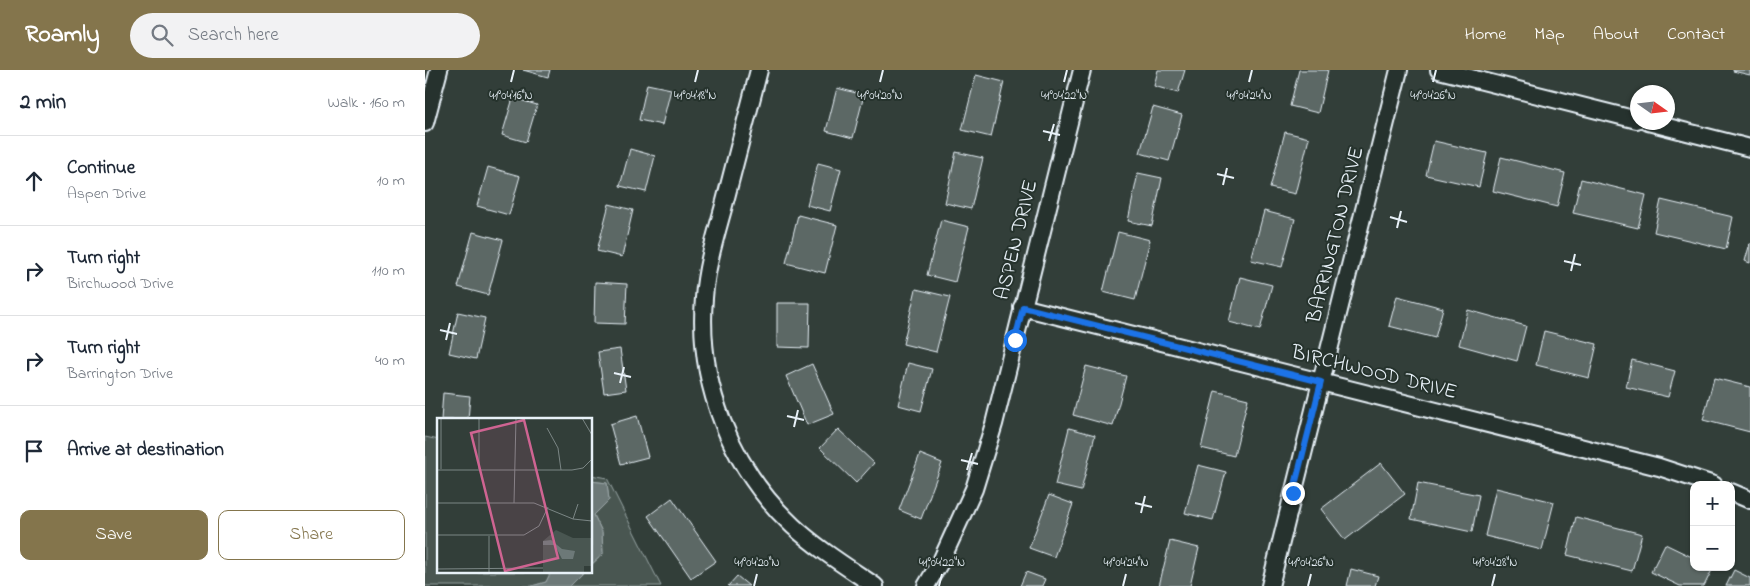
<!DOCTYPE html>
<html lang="en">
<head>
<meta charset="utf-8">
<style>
  :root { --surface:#fff; --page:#f2f2f3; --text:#1f2937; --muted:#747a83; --line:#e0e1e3; --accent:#84754c }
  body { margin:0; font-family:"Indie Flower",sans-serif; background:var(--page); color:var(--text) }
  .controls { position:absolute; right:15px; bottom:15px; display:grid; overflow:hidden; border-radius:10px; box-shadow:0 1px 4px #0004 }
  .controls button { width:45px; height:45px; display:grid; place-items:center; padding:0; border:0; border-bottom:1px solid var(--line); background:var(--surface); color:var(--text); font:25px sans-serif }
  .compass { position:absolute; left:1205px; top:15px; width:45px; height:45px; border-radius:50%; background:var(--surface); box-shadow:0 1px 4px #0004; rotate:104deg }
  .stop { position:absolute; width:15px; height:15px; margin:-11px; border:4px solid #1a73e8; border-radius:50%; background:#fff }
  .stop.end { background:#1a73e8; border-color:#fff; box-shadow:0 1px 5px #0008 }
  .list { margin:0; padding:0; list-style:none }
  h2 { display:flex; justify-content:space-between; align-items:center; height:65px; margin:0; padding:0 20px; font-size:21px }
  h2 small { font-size:16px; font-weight:400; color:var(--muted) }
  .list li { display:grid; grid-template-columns:32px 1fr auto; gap:15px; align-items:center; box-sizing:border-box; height:90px; padding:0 20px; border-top:1px solid var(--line) }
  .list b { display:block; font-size:19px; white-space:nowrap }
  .list p { margin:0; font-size:16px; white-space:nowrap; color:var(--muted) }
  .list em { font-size:16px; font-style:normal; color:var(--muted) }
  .actions { display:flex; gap:10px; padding:15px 20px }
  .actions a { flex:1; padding:11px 0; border:1px solid var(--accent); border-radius:10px; text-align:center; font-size:18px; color:var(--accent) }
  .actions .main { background:var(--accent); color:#fff }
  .icon { flex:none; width:28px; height:28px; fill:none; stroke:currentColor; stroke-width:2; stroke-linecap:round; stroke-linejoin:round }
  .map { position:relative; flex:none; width:1325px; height:516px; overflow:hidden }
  header { display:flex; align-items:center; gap:30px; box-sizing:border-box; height:70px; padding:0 25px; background:var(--accent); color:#fff }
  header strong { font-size:24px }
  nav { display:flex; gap:28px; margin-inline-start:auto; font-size:18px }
  .search { width:350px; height:45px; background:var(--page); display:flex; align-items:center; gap:12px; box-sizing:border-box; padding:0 18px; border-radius:28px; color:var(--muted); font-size:19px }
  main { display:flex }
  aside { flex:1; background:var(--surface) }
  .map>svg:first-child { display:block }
  .green { fill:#495651; stroke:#98a4a4 }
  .water { fill:#6d7978; stroke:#9ea9ab }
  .building { fill:#5c6865; stroke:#e8f1f8 }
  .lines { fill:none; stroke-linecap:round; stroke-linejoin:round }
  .street-casing { stroke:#e8f1f8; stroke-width:20 }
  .street { stroke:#26332d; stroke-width:16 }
  .route { stroke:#1a73e8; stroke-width:6 }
  .ticks { fill:none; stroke:#e8f1f8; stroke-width:2 }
  .labels { text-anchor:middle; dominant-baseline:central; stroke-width:4; stroke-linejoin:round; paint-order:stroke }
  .street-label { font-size:21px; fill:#e8f1f8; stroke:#26332d }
  .inset-road { fill:none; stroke:#7b8685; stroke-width:1 }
  .view { fill:#cf6492; fill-opacity:0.15; stroke:#cf6492; stroke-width:2.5 }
  .inset-edge { fill:none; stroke:#e8f1f8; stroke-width:2.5 }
  .ticks-label { font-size:12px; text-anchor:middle; fill:#e8f1f8; stroke:#26332d; stroke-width:4; stroke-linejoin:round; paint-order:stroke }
</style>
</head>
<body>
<header>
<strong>Roamly</strong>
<div class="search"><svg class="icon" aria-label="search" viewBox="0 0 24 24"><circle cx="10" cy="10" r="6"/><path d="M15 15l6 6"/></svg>Search here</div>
<nav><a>Home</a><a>Map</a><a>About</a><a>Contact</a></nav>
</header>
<main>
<aside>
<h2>2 min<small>Walk · 160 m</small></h2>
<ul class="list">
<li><svg class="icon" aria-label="ahead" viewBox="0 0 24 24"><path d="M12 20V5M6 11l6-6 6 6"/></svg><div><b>Continue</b><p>Aspen Drive</p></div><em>10 m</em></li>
<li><svg class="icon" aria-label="right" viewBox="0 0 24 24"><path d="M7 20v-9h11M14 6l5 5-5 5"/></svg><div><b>Turn right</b><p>Birchwood Drive</p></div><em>110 m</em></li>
<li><svg class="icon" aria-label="right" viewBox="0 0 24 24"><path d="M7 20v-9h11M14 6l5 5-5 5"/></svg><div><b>Turn right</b><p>Barrington Drive</p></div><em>40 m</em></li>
<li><svg class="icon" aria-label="arrive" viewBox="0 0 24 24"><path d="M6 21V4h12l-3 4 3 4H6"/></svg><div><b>Arrive at destination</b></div></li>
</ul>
<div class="actions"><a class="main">Save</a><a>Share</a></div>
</aside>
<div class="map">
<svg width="1325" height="516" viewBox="0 0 1325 516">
  <rect width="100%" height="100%" fill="#323e39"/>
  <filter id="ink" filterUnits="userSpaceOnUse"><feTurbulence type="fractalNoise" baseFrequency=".02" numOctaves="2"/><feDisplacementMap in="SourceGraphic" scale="10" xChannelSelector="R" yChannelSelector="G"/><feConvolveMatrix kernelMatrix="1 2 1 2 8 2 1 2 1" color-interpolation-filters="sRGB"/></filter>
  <g filter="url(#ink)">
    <g class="green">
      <polygon points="0,367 14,370 14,502 126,502 121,512 107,516 0,516"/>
      <polygon points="166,405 182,408 236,516 145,516 159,502 166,502 166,495 178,484 177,462 169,445 184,430 182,413 166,411"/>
    </g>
    <g class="water">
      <polygon points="166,411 182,413 184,430 169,445 177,462 178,484 166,495"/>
      <polygon points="126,502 159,502 145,516 107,516 121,512"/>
    </g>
    <g class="building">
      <polygon points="98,0 125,0 123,7"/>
      <polygon points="733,0 760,0 753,23 729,16"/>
      <polygon points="874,0 903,0 893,43 865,36"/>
      <polygon points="1308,0 1325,0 1325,5 1308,1"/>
      <polygon points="551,5 579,12 566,67 537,60"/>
      <polygon points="222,14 246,19 237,55 214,50"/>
      <polygon points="412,18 439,25 428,68 401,61"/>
      <polygon points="88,28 112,35 101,72 77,65"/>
      <polygon points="728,37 757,45 744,91 715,83"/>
      <polygon points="860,62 884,68 870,124 845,118"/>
      <polygon points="1009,71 1062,83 1054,117 1001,105"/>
      <polygon points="205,79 230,86 221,122 195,116"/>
      <polygon points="531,82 558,88 546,139 520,133"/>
      <polygon points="1076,87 1140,103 1132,137 1068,121"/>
      <polygon points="393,93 416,99 405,141 382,135"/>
      <polygon points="63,97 95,106 84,145 52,136"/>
      <polygon points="713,103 737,108 727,156 703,151"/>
      <polygon points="1156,109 1221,125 1213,158 1148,143"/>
      <polygon points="1236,130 1308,147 1301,179 1229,162"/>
      <polygon points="184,134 208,140 197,187 172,181"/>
      <polygon points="839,141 870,149 857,197 826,190"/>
      <polygon points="373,145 412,155 400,203 361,193"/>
      <polygon points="516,150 544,157 530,212 502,205"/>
      <polygon points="48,162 78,170 63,225 33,217"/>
      <polygon points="693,162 725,170 710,230 678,222"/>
      <polygon points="1325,173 1325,193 1320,191"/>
      <polygon points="815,207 847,215 835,260 804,252"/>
      <polygon points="170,212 202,214 200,254 169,253"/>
      <polygon points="491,219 525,227 511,282 478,274"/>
      <polygon points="972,226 1018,238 1010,268 964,256"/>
      <polygon points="352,233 385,233 384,278 352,277"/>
      <polygon points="1043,240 1101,256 1092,291 1034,275"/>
      <polygon points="33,242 60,248 51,289 24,283"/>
      <polygon points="1119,261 1172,274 1164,308 1111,295"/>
      <polygon points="195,279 201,320 179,323 173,282"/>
      <polygon points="1207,290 1250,301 1243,327 1201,317"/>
      <polygon points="483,293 507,299 496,341 473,335"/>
      <polygon points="387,294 409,344 382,355 361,306"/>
      <polygon points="661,296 701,306 688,356 648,345"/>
      <polygon points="1289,308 1325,317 1325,362 1278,350"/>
      <polygon points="790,321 823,329 809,386 776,378"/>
      <polygon points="18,323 45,326 43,350 16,350"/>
      <polygon points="212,346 223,387 196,394 185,354"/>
      <polygon points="644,358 670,365 656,421 630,415"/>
      <polygon points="413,359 449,393 431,413 395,378"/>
      <polygon points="495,384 517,393 496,449 474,440"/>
      <polygon points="956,393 980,424 920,470 896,439"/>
      <polygon points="773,395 801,402 788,450 760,443"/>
      <polygon points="993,413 1054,425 1047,462 986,449"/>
      <polygon points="1071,418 1129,432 1117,480 1060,466"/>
      <polygon points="624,425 648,434 629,487 604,478"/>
      <polygon points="247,428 291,491 266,508 223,446"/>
      <polygon points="1151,447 1217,464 1207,501 1142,485"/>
      <polygon points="745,471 774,478 765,516 734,516"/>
      <polygon points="1240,474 1269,488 1269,497 1288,498 1279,516 1255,516 1226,502"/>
      <polygon points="926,499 953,506 950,516 922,516"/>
      <polygon points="1309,500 1325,508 1325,516 1301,516"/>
      <polygon points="601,502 620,509 617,516 595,516"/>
      <polygon points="312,506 324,516 303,516"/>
    </g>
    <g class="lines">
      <g class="street-casing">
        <g id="street">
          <path d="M334,0C322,46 310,93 298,139C290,168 281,198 279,228C272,313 306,398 368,456C393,479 422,497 450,516"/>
          <polyline points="1014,0 1212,50"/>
          <polyline points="1223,52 1325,78"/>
          <polyline points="0,53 14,0"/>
          <polyline points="597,237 1234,397 1289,415"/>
          <polyline points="1306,422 1325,430"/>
          <polyline points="501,516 517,489 549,419 569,354 657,0"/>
          <polyline points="845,516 974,0"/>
        </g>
      </g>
      <use href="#street" class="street"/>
    </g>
  </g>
  <g class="lines" filter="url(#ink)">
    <polyline class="route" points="590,270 598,237 896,312 868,423"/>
  </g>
  <path class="ticks" d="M86,12L89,0M270,12L273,0M455,12L458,0M639,12L642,0M824,12L827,0M1008,12L1011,0M618,61L635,65M624,71L629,54M792,104L809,108M798,115L802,98M965,147L982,152M972,158L976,141M1139,191L1156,195M1146,201L1150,184M15,260L32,264M21,270L25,253M189,303L206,307M195,313L199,297M362,346L379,350M369,357L373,340M536,390L553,394M542,400L547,383M710,433L727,437M716,443L720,426M329,516L332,504M514,516L517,504M698,516L701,504M883,516L886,504M1067,516L1070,504"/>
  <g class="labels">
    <g class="street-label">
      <text transform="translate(911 165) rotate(-76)">BARRINGTON DRIVE</text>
      <text transform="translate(592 170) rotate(-76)">ASPEN DRIVE</text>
      <text transform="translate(949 303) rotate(14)">BIRCHWOOD DRIVE</text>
    </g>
  </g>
  <g transform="translate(12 348)">
    <rect width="155" height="155" fill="#323e39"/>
    <path d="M119,112L136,120H155V148H147V155H106V123Z" fill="#495651"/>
    <path d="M114,122L125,131L138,133L136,141H125L118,127H106V123Z" fill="#6d7978"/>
    <path class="inset-road" d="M145,0L155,17M110,10L121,30L124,52M4,51V0M42,51V0M0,52H135L146,50L155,41M0,85H97L136,101L155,103M77,85L79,0M136,101L141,86M0,117H87L102,108L111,89M0,151L106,150M52,155V118"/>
    <path class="view" d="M87,2L121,140L68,153L34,15Z"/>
    <rect width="155" height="155" class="inset-edge"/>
  </g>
  <g class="ticks-label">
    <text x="86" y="29">41°04'16"N</text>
    <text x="270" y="29">41°04'18"N</text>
    <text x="455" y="29">41°04'20"N</text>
    <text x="639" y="29">41°04'22"N</text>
    <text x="824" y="29">41°04'24"N</text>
    <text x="1008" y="29">41°04'26"N</text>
    <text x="332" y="496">41°04'20"N</text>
    <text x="517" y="496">41°04'22"N</text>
    <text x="701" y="496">41°04'24"N</text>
    <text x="886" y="496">41°04'26"N</text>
    <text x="1070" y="496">41°04'28"N</text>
  </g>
</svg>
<div class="controls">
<button>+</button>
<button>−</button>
</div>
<svg class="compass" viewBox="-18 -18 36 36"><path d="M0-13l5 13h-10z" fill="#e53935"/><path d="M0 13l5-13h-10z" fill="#747a83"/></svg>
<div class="stop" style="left:590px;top:270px"></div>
<div class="stop end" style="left:868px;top:423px"></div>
</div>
</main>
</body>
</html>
